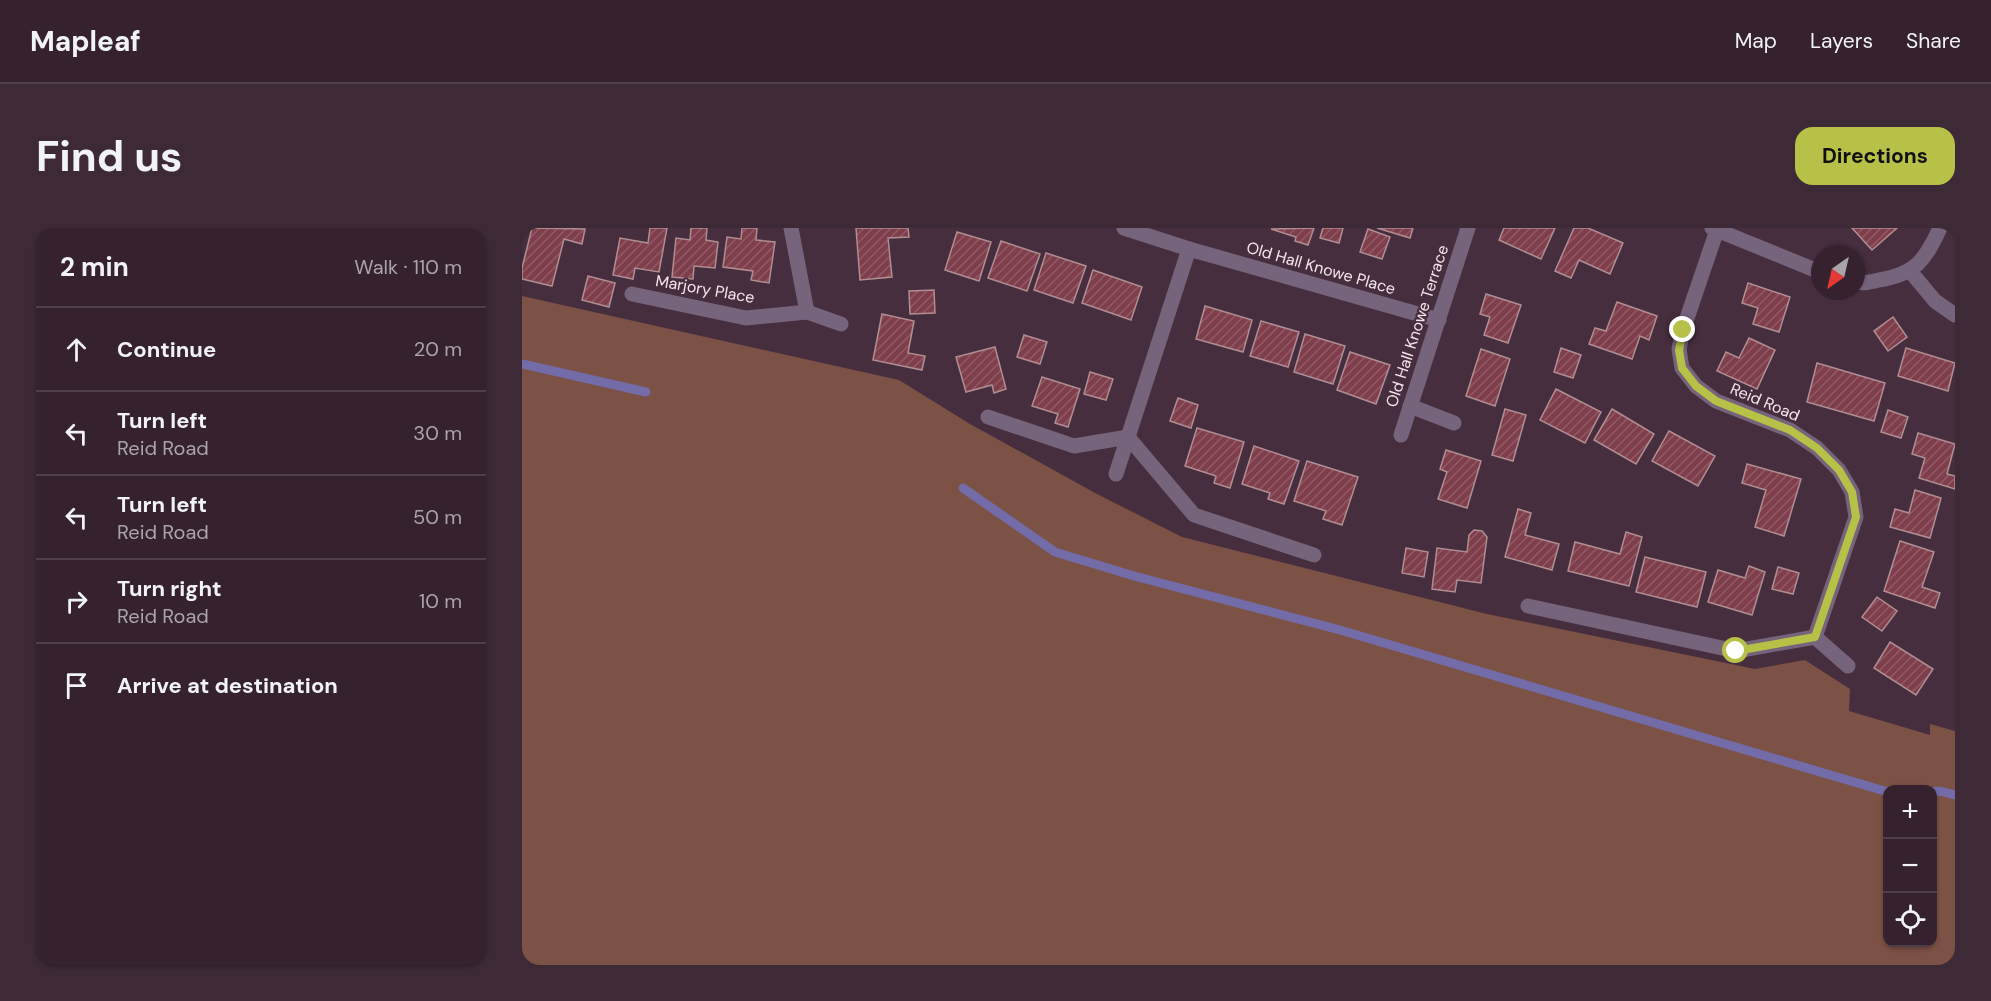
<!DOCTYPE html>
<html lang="en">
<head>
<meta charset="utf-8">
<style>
  :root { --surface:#35222e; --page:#3d2a36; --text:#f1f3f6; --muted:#aaa4aa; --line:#4f3f4a; --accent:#b7c148 }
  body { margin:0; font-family:"DM Sans",sans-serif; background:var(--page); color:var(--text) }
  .controls { position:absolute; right:18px; bottom:18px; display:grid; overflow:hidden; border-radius:12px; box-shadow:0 2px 4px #0004 }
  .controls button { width:54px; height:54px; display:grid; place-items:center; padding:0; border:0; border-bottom:2px solid var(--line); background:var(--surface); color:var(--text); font:30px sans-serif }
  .compass { position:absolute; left:1289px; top:18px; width:54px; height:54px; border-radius:50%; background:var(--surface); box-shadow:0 2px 4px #0004; rotate:214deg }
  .stop { position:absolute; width:18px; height:18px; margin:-14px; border:4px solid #b7c148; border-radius:50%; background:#fff }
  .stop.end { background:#b7c148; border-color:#fff; box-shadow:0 2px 6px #0008 }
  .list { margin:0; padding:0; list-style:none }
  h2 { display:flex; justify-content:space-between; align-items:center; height:78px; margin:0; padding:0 24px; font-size:26px }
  h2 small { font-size:20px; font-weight:400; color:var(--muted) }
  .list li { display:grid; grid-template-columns:39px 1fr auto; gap:18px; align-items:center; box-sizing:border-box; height:84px; padding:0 24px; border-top:2px solid var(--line) }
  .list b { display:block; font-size:22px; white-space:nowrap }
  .list p { margin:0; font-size:20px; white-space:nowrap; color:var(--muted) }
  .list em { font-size:20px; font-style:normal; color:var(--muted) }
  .icon { flex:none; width:33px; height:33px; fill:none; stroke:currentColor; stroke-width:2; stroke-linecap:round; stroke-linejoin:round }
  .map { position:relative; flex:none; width:1433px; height:737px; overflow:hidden; border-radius:18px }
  header { display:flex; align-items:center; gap:36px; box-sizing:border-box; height:84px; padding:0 30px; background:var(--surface); border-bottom:2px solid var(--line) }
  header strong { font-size:28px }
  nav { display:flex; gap:33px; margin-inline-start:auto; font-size:21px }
  .intro { display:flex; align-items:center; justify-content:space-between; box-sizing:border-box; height:144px; padding:0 36px }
  h1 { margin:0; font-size:42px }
  .button { padding:15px 27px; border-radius:18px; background:var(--accent); color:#111; font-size:21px; font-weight:700 }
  main { display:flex; gap:36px; padding:0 36px }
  aside { flex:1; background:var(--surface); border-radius:18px; box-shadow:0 2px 4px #0004 }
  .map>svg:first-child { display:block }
  .green { fill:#7c5146; fill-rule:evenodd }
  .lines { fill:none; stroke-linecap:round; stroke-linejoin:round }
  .stream { stroke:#736ca8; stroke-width:9 }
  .building { fill:url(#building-hatch); stroke:#b08e93; stroke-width:1.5 }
  .minor { stroke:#75647c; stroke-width:15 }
  .route { stroke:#b7c148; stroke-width:8 }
  .labels { text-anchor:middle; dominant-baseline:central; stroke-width:4.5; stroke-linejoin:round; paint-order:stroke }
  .street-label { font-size:16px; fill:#f4e4ed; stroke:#472e3e }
</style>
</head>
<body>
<header>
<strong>Mapleaf</strong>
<nav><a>Map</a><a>Layers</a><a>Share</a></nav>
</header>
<div class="intro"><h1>Find us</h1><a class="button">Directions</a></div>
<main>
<aside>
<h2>2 min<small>Walk · 110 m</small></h2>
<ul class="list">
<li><svg class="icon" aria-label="ahead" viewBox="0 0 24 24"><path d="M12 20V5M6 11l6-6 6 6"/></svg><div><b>Continue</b></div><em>20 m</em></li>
<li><svg class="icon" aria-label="left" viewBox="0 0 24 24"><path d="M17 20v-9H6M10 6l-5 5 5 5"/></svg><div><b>Turn left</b><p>Reid Road</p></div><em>30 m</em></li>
<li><svg class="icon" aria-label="left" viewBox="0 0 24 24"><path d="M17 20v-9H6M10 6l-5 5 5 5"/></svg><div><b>Turn left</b><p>Reid Road</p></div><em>50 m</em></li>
<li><svg class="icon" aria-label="right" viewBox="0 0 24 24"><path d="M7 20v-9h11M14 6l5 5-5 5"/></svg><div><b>Turn right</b><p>Reid Road</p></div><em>10 m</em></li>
<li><svg class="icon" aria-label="arrive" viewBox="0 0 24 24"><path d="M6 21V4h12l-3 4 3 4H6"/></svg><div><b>Arrive at destination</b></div></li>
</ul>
</aside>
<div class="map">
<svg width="1433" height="737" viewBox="0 0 1433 737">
  <defs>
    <pattern id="building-hatch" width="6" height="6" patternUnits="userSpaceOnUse" patternTransform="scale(1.5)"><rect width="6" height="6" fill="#7f3e4c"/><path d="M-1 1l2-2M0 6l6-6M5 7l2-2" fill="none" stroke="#925a66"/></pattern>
  </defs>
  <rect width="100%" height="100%" fill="#472e3e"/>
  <path class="green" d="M0,68L377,152L448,196L575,266L660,309L965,386L1233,441L1283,432L1328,461L1327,483L1408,507V496L1433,503V737H0ZM1366,562H1410V714H1366Z"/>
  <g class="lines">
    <g class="stream">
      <polyline points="0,136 124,164"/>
      <polyline points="441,260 533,324 612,348 818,402 1366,564"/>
      <polyline points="1410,564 1418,563 1433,567"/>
    </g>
  </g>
  <g class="building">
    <polygon points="10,0 63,1 60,16 42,11 30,58 0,51 0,40"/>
    <polygon points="128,0 145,0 137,44 113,40 111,51 91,47 98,10 126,15"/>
    <polygon points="169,0 185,0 184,12 196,14 193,40 172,38 171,51 150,49 154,10 168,12"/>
    <polygon points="220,0 235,0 234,12 253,14 247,55 229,52 231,43 201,39 205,9 219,11"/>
    <polygon points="334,0 386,0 387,9 366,10 370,49 338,52"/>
    <polygon points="792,0 786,17 773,13 774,9 749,1"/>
    <polygon points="801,0 821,0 817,15 798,10"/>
    <polygon points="855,0 891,0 888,10"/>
    <polygon points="982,0 1033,0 1019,31 977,12"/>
    <polygon points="1052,0 1066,0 1101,15 1088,46 1057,32 1049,50 1033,43"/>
    <polygon points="1330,0 1375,0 1350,22"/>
    <polygon points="846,1 868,9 860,31 838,24"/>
    <polygon points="435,4 469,14 457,53 423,42"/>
    <polygon points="479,13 518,26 505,63 466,50"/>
    <polygon points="524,25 564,38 551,75 512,62"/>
    <polygon points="571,42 620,59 609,92 560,75"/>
    <polygon points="66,48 93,55 87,79 60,72"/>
    <polygon points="1226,55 1268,69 1257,104 1231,96 1236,80 1220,75"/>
    <polygon points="412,62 413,85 388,86 387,63"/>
    <polygon points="964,66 999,77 986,115 962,107 968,89 958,86"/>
    <polygon points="1095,74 1135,88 1127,112 1118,108 1110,131 1067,116 1073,100 1084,103"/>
    <polygon points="683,78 730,92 721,124 674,111"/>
    <polygon points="360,86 392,93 386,125 403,128 400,142 351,132"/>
    <polygon points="1371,89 1385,109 1366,123 1352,103"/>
    <polygon points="739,93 777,104 766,139 728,128"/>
    <polygon points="783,106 823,118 811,156 772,144"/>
    <polygon points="502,107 525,114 518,136 495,129"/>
    <polygon points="1227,110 1253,122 1235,161 1195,143 1204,124 1217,130"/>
    <polygon points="473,119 484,161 472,165 470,157 444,164 434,129"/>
    <polygon points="1039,120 1059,127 1051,150 1032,144"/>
    <polygon points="1384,120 1433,135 1426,163 1376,148"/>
    <polygon points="959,121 988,131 973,178 944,168"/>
    <polygon points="828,124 868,137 854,176 815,162"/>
    <polygon points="1295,135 1363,155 1352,193 1285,174"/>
    <polygon points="568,144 591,151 584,172 562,166"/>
    <polygon points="520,149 558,161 546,199 533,195 536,186 510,178"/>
    <polygon points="1034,161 1079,184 1063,215 1018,192"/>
    <polygon points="656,170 676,177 669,200 648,193"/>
    <polygon points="983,181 1004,187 991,233 970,227"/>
    <polygon points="1090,181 1132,206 1114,236 1072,212"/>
    <polygon points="1366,182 1386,189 1379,210 1359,204"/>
    <polygon points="675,200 722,214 708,260 692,255 694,248 663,238"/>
    <polygon points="1147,203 1193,228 1176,258 1130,233"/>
    <polygon points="1396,205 1433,216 1425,246 1433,248 1433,261 1397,250 1403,230 1390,226"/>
    <polygon points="732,218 777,233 762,276 746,271 748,265 720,256"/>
    <polygon points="924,222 959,233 945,280 916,271 925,244 918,241"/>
    <polygon points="785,233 836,249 820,297 801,291 804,283 772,273"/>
    <polygon points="1225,236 1279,251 1262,308 1233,299 1244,262 1220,255"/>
    <polygon points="1393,262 1419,270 1408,310 1368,299 1373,281 1387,285"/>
    <polygon points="996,281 1009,285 1003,307 1037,316 1030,342 983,329"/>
    <polygon points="952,302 960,303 965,309 959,355 935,352 933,364 910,361 915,320 945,324 947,307"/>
    <polygon points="1104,304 1120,309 1107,358 1046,343 1053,314 1098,326"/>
    <polygon points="1378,313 1412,324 1400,359 1418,365 1413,380 1362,363"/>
    <polygon points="884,320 906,324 902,349 880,345"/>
    <polygon points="1123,329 1184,344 1175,379 1114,364"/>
    <polygon points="1227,338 1243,344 1230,387 1186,374 1196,342 1223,350"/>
    <polygon points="1256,339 1277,345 1271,366 1250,361"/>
    <polygon points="1355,369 1375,383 1360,403 1340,389"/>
    <polygon points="1368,414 1411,441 1394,467 1352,440"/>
  </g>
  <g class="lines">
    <g class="minor">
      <polyline points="269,0 285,84"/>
      <polyline points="602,0 667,21 917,92"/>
      <polyline points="1190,0 1298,44"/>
      <polyline points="1195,2 1161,102 1157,121 1160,140 1174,158 1194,173 1268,202 1295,220 1317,242 1330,264 1334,289 1293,409"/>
      <polyline points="1388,43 1413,73 1433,87"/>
      <path d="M1334,54C1342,56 1349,54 1357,52C1394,46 1403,32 1418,0"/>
      <polyline points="110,66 224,90 285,84 319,96"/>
      <polyline points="888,178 932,195"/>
      <polyline points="466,189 552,218 606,209 672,287 792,327"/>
      <polyline points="879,207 946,0"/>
      <polyline points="594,246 667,21"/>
      <polyline points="1006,378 1214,423 1293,409 1326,438"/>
    </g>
  </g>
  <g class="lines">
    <polyline class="route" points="1161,102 1157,122 1160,140 1174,158 1194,173 1268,202 1295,220 1317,242 1330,264 1334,289 1293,409 1214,423"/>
  </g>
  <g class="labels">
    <g class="street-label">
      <text transform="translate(799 40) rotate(16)">Old Hall Knowe Place</text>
      <text transform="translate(183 61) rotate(10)">Marjory Place</text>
      <text transform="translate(895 98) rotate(-72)">Old Hall Knowe Terrace</text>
      <text transform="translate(1243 174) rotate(23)">Reid Road</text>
    </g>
  </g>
</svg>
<div class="controls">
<button>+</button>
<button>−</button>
<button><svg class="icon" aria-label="locate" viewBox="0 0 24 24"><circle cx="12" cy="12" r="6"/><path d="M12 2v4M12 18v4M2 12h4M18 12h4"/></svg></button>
</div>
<svg class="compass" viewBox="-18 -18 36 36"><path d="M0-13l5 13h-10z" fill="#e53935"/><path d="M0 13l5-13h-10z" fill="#aaa4aa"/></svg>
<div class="stop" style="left:1214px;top:423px"></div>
<div class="stop end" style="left:1161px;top:102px"></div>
</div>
</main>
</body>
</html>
